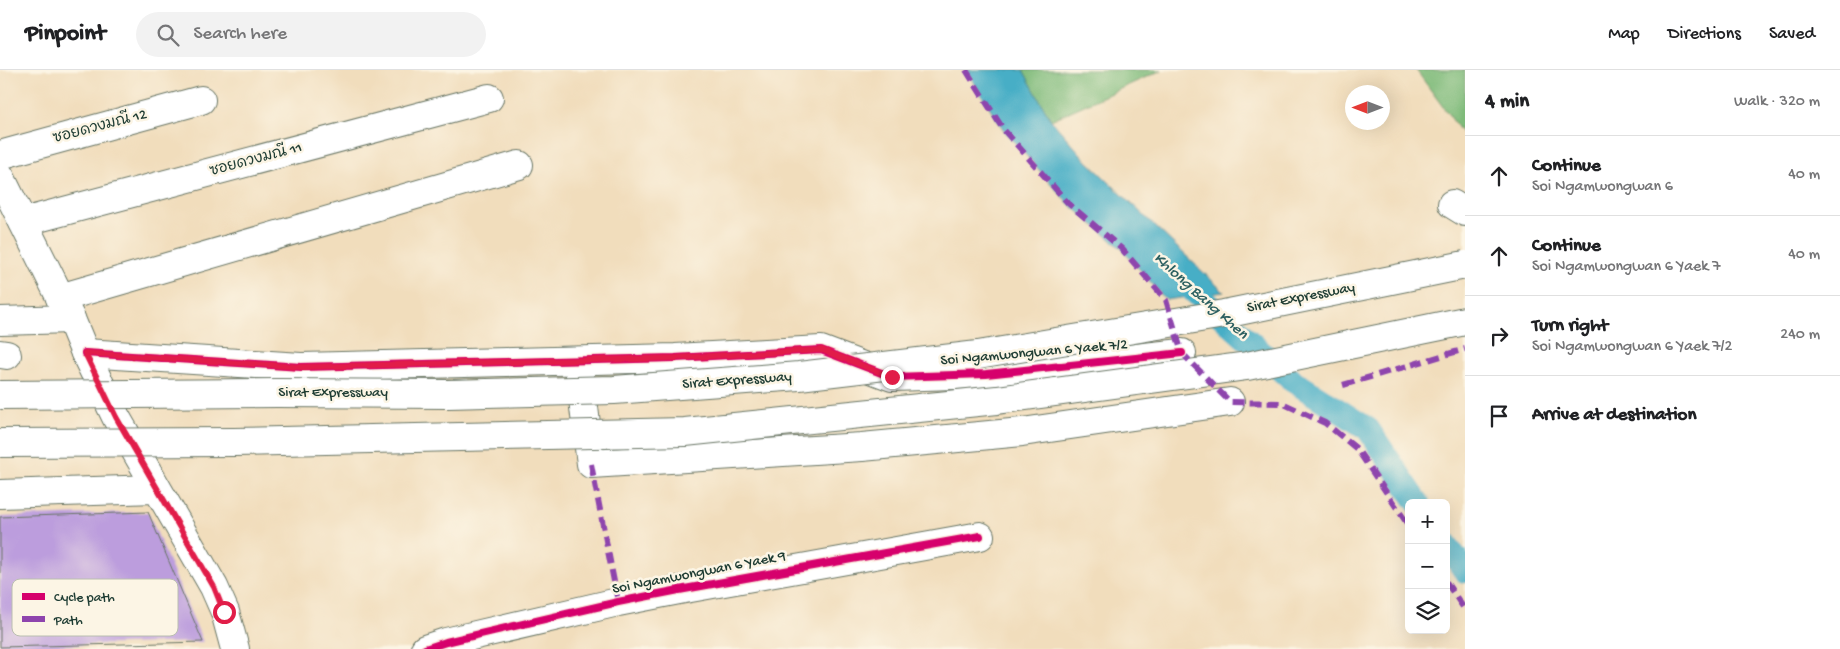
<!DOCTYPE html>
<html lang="en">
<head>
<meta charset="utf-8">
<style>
  :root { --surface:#fff; --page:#f2f2f2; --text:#202124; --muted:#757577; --line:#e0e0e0 }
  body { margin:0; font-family:"Gochi Hand","Playpen Sans Thai",sans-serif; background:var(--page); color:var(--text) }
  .controls { position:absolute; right:15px; bottom:15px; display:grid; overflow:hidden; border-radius:8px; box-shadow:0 5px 20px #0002 }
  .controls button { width:45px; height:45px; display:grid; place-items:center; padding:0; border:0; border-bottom:1px solid var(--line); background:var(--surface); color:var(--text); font:25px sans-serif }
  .compass { position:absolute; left:1345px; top:15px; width:45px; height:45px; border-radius:50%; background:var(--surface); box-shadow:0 5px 20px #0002; rotate:270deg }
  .stop { position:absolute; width:15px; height:15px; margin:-11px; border:4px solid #e11d48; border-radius:50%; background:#fff }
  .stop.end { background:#e11d48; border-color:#fff; box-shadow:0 1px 5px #0008 }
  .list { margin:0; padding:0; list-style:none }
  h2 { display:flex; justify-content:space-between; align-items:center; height:65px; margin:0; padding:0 20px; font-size:21px }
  h2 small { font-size:16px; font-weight:400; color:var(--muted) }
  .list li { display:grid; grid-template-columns:32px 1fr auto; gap:15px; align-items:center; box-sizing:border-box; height:80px; padding:0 20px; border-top:1px solid var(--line) }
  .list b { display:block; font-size:19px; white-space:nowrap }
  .list p { margin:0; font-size:16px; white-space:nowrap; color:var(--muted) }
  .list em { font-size:16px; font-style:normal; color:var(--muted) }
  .icon { flex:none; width:28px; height:28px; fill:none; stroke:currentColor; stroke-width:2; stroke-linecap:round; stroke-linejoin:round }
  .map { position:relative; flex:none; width:1465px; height:579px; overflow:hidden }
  header { display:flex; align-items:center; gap:30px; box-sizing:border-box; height:70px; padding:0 25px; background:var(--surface); border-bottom:1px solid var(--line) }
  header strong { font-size:24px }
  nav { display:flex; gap:28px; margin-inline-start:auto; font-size:18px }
  .search { width:350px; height:45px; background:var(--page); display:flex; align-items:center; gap:12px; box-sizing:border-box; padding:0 18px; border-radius:28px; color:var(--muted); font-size:19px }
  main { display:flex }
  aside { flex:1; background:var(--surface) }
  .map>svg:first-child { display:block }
  .forest { fill:#7fbb7a; stroke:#4f7c57 }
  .water { fill:#47aec6; stroke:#33767d }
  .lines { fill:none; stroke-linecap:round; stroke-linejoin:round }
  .canal { stroke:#47aec6; stroke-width:24 }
  .building { fill:#bc9ddd }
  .minor-casing { stroke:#687564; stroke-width:30 }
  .minor { stroke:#fff; stroke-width:28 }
  .highway-bridge-casing { stroke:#687564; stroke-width:30; stroke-linecap:butt }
  .highway-bridge { stroke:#fff; stroke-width:28 }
  .quiet { stroke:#8e44ad; stroke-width:6; stroke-dasharray:12 6; stroke-linecap:butt }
  .cycleway-casing { stroke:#fcf5e5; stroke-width:11 }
  .cycleway { stroke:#d6006c; stroke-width:8 }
  .route { stroke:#e11d48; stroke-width:6 }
  .labels { text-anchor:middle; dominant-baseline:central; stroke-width:5; stroke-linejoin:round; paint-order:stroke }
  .street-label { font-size:15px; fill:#1f3d34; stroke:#fcf5e5 }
  .water-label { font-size:16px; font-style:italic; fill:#2b5f60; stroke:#fcf5e5 }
  .key { fill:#fcf5e5; stroke:#babeb0; stroke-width:1 }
  .key-label { font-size:14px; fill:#1f3d34 }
</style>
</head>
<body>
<header>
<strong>Pinpoint</strong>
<div class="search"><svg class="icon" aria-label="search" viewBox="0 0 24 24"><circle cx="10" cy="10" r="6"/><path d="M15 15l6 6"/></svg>Search here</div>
<nav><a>Map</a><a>Directions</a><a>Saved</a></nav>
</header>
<main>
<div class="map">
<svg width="1465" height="579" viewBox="0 0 1465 579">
  <rect width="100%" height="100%" fill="#fcf5e5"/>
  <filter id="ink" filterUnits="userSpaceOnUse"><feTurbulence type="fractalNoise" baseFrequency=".02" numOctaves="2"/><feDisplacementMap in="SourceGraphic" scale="10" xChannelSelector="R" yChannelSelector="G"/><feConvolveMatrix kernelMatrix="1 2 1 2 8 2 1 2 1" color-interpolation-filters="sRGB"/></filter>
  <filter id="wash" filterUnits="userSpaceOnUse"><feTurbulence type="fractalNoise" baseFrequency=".0096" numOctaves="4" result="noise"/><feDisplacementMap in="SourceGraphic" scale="20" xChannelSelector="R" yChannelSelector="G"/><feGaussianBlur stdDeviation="1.12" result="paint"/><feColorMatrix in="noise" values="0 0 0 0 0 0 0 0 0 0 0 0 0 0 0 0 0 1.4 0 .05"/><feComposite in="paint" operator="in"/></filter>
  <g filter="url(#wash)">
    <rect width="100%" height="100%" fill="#f1ddbc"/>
    <g class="forest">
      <polygon points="1023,0 1162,0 1051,50"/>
      <polygon points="1416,0 1465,0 1465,67"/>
    </g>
    <polygon class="water" points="966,0 1023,0 1051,50 1087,91 1224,222 1166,230 1122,179 1068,133 1003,59"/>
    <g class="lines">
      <g class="canal">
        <polyline points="1175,204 1293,311 1368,359 1418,433"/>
        <polyline points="1446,474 1465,501"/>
      </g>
    </g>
    <g id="blocks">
      <polygon class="building" points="148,442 203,572 0,577 0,447"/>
    </g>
  </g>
  <g filter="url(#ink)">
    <use href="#blocks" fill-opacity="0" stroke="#687564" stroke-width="1"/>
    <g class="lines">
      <g class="minor-casing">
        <g id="minor">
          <polyline points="0,85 201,30"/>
          <polyline points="0,106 71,249 85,283 116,347 214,517 225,542 235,579"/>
          <polyline points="1452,134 1465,142"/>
          <polyline points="23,152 489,28"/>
          <polyline points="60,228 519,95"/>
          <polyline points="0,251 71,249"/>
          <polyline points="85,283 301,297 675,288 821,280 892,307 986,304 1182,283"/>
          <polyline points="0,284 7,285"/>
          <polyline points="579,297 591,394 862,377 1022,362 1230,332"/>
          <polyline points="0,424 156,419"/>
          <polyline points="425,579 446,572 618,532 679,520 980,466"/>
        </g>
      </g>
      <use href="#minor" class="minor"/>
      <g class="highway-bridge-casing">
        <g id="highway-bridge">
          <polyline points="0,325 277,323 448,324 614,320 799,306 978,285 1224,244 1465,195"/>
          <polyline points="0,373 234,372 685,362 997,330 1247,296 1465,251"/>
        </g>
      </g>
      <use href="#highway-bridge" class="highway-bridge"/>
      <g class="quiet">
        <polyline points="966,0 1003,59 1068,133 1122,179 1166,230 1182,283 1230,332 1282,333 1325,353 1357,379 1409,456"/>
        <polyline points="1343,315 1465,279"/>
        <polyline points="591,394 618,532"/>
        <polyline points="1446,512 1465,540"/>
      </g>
      <g class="cycleway-casing">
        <g id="cycleway">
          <polyline points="85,283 301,297 675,288 821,280 892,307 986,304 1182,283"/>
          <polyline points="425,579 446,572 618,532 679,520 980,466"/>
        </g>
      </g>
      <use href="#cycleway" class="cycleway"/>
    </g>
  </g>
  <g class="lines" filter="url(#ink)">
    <polyline class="route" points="224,542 214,517 116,347 85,283 301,297 675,288 822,280 892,307"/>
  </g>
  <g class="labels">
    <g class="street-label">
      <text transform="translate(100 57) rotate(-15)">ซอยดวงมณี 12</text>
      <text transform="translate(256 90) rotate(-15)">ซอยดวงมณี 11</text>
      <text transform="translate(1301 228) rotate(-11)">Sirat Expressway</text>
      <text transform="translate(1034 283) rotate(-5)">Soi Ngamwongwan 6 Yaek 7/2</text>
      <text transform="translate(737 311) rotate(-4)">Sirat Expressway</text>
      <text x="333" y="323">Sirat Expressway</text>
      <text transform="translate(699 503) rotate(-11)">Soi Ngamwongwan 6 Yaek 9</text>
    </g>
    <g class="water-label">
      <text transform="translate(1200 227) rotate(42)">Khlong Bang Khen</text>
    </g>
  </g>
  <rect x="12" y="509" width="166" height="57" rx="8" class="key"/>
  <rect x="22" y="523" width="23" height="7" fill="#d6006c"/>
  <rect x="22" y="546" width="23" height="6" fill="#8e44ad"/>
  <g class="key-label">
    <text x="54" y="531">Cycle path</text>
    <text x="54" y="554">Path</text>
  </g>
</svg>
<div class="controls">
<button>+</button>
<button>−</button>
<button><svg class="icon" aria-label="layers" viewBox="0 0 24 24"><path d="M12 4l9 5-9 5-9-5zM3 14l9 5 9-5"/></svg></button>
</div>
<svg class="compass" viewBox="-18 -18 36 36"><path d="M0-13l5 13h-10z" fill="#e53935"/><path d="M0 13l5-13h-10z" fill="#757577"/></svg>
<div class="stop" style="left:224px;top:542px"></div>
<div class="stop end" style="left:892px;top:307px"></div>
</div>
<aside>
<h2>4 min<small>Walk · 320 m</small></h2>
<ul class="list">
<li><svg class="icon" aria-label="ahead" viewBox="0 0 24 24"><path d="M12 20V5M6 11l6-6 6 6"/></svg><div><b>Continue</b><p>Soi Ngamwongwan 6</p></div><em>40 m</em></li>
<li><svg class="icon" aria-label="ahead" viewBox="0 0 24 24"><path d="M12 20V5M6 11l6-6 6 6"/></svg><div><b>Continue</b><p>Soi Ngamwongwan 6 Yaek 7</p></div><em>40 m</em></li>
<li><svg class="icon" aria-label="right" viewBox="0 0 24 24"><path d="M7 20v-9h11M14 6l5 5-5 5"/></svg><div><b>Turn right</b><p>Soi Ngamwongwan 6 Yaek 7/2</p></div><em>240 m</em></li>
<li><svg class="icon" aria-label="arrive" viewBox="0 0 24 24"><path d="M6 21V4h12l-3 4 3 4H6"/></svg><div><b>Arrive at destination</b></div></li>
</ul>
</aside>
</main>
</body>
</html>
